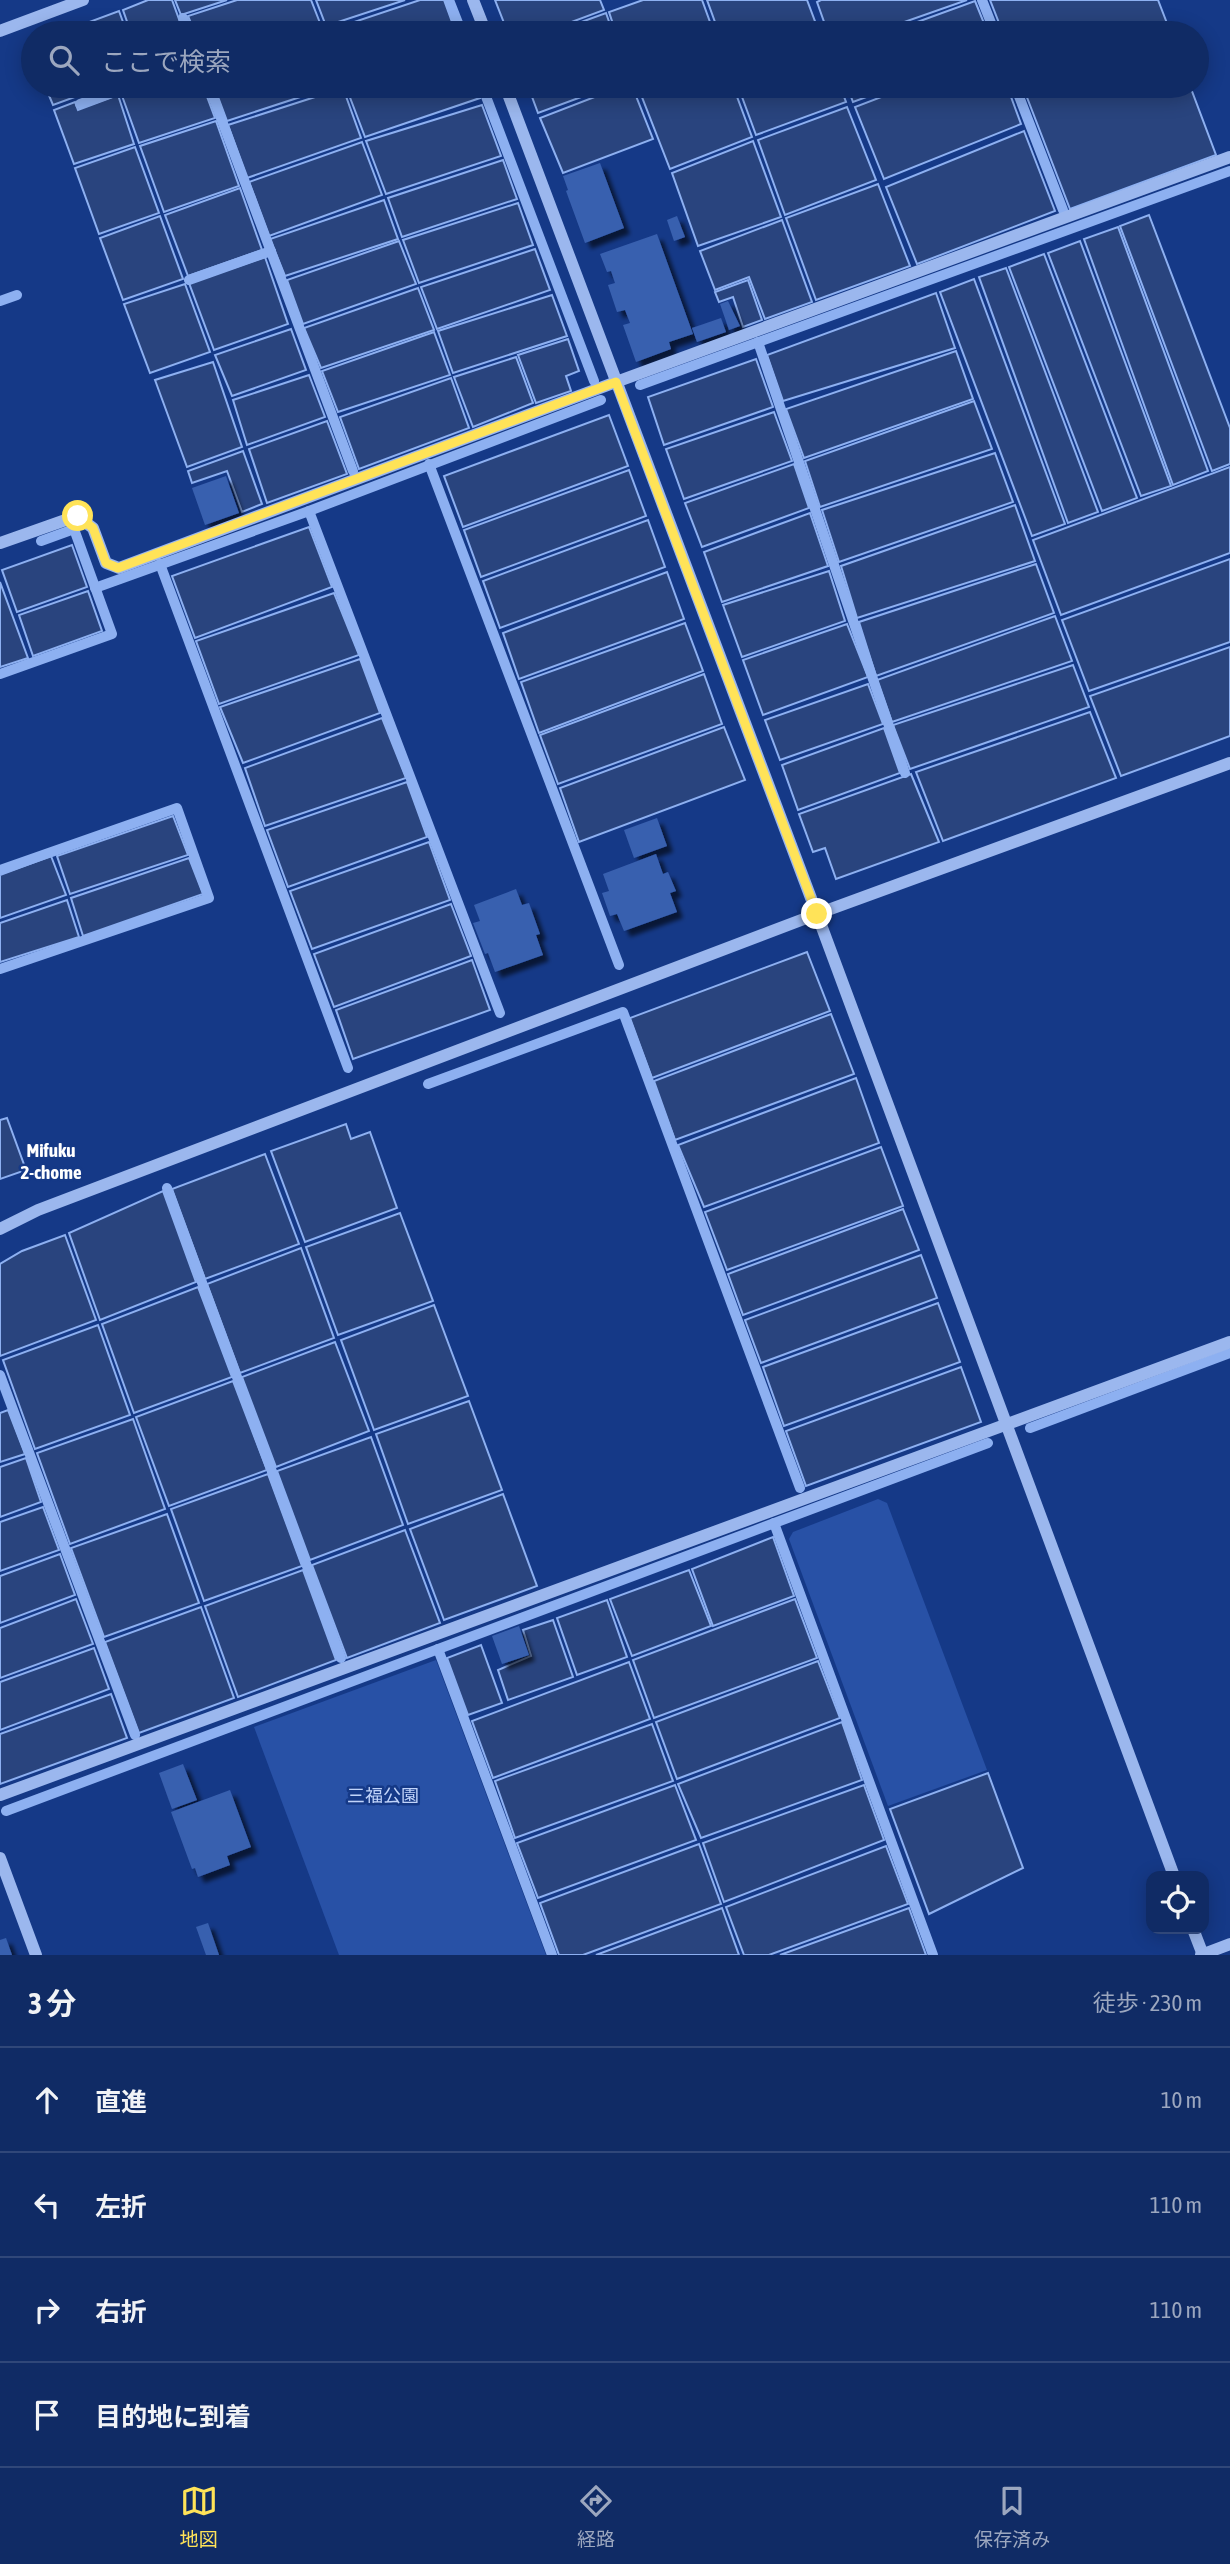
<!DOCTYPE html>
<html lang="ja">
<head>
<meta charset="utf-8">
<style>
  :root { --surface:#102b65; --page:#1e376e; --text:#f1f3f6; --muted:#9ca7bf; --line:#304779; --accent:#ffe358 }
  body { margin:0; font-family:"Asap Condensed","Noto Sans JP",sans-serif; background:var(--page); color:var(--text) }
  .controls { position:absolute; right:21px; bottom:21px; display:grid; overflow:hidden; border-radius:14px; box-shadow:0 4px 18px #0003 }
  .controls button { width:63px; height:63px; display:grid; place-items:center; padding:0; border:0; border-bottom:2px solid var(--line); background:var(--surface); color:var(--text); font:35px sans-serif }
  .stop { position:absolute; width:21px; height:21px; margin:-16px; border:5px solid #ffe358; border-radius:50%; background:#fff }
  .stop.end { background:#ffe358; border-color:#fff; box-shadow:0 2px 7px #0008 }
  .list { margin:0; padding:0; list-style:none }
  h2 { display:flex; justify-content:space-between; align-items:center; height:91px; margin:0; padding:0 28px; font-size:30px }
  h2 small { font-size:23px; font-weight:400; color:var(--muted) }
  .list li { display:grid; grid-template-columns:46px 1fr auto; gap:21px; align-items:center; box-sizing:border-box; height:105px; padding:0 28px; border-top:2px solid var(--line) }
  .list b { display:block; font-size:26px; white-space:nowrap }
  .list em { font-size:23px; font-style:normal; color:var(--muted) }
  .icon { flex:none; width:38px; height:38px; fill:none; stroke:currentColor; stroke-width:2; stroke-linecap:round; stroke-linejoin:round }
  .map { position:relative; flex:none; width:1230px; height:1955px; overflow:hidden }
  .search { position:absolute; background:var(--surface); box-shadow:0 4px 18px #0003; left:21px; right:21px; top:21px; height:77px; display:flex; align-items:center; gap:18px; box-sizing:border-box; padding:0 24px; border-radius:38px; color:var(--muted); font-size:26px }
  .sheet { height:511px; background:var(--surface) }
  nav { display:flex; justify-content:space-around; align-items:center; box-sizing:border-box; height:98px; border-top:2px solid var(--line); background:var(--surface); font-size:19px; color:var(--muted) }
  nav a { display:grid; justify-items:center; gap:4px }
  nav .on { color:var(--accent) }
  .map>svg:first-child { display:block }
  .green { fill:#2851a6 }
  .water { fill:#29447e; stroke:#8db0f1; stroke-width:2 }
  .lines { fill:none; stroke-linecap:round; stroke-linejoin:round }
  .stream { stroke:#8db0f1; stroke-width:10 }
  .building { fill:#3960af; filter:url(#shadow) }
  .minor { stroke:#9bb7ee; stroke-width:12 }
  .route { stroke:#ffe358; stroke-width:9 }
  .labels { text-anchor:middle; dominant-baseline:central; stroke-width:5; stroke-linejoin:round; paint-order:stroke }
  .park-label { font-size:18px; fill:#c1d4fa; stroke:#153987 }
  .neighbourhood-label { font-size:19px; font-weight:bold; fill:#fff; stroke:#153987 }
</style>
</head>
<body>
<div class="map">
<svg width="1230" height="1955" viewBox="0 0 1230 1955">
  <defs>
    <filter id="shadow"><feDropShadow dx="6" dy="6" stdDeviation="2" flood-color="#0009"/></filter>
  </defs>
  <rect width="100%" height="100%" fill="#153987"/>
  <g class="green">
    <polygon points="878,1499 887,1503 987,1770 888,1806 789,1539 793,1532"/>
    <polygon points="436,1660 546,1955 339,1955 254,1727"/>
  </g>
  <g class="water">
    <polygon points="148,0 172,0 184,33 131,33 123,10"/>
    <polygon points="175,0 227,0 181,15"/>
    <polygon points="237,0 311,0 322,28 306,33 195,33 188,16"/>
    <polygon points="316,0 405,0 326,26"/>
    <polygon points="420,0 444,0 456,33 328,33 327,31"/>
    <polygon points="495,0 600,0 604,10 542,33 508,33"/>
    <polygon points="643,0 702,0 714,33 616,33 609,12"/>
    <polygon points="707,0 807,0 816,24 791,33 719,33"/>
    <polygon points="821,0 967,0 873,33 828,33 817,2"/>
    <polygon points="990,0 1158,0 1170,31 1163,33 1003,33"/>
    <polygon points="975,1 988,33 887,33"/>
    <polygon points="119,11 127,33 75,33 73,28"/>
    <polygon points="606,13 613,33 551,33"/>
    <polygon points="45,86 92,86 94,90 53,105"/>
    <polygon points="143,86 203,86 215,118 139,143 121,93"/>
    <polygon points="214,86 334,86 227,121"/>
    <polygon points="476,86 480,98 365,137 346,87"/>
    <polygon points="528,86 611,86 538,113"/>
    <polygon points="623,86 632,86 653,139 563,173 540,118"/>
    <polygon points="656,86 733,86 752,137 670,169 640,92"/>
    <polygon points="738,86 840,86 846,102 756,135"/>
    <polygon points="847,86 896,86 853,102"/>
    <polygon points="910,86 1007,86 1021,124 884,179 855,107"/>
    <polygon points="1027,86 1190,86 1216,155 1070,209 1023,87"/>
    <polygon points="343,88 361,138 247,178 228,125"/>
    <polygon points="118,95 134,144 74,164 54,110 75,102 78,110"/>
    <polygon points="482,105 501,156 386,194 366,141"/>
    <polygon points="847,107 876,180 785,215 758,140"/>
    <polygon points="216,121 239,186 164,212 140,146"/>
    <polygon points="1024,131 1055,211 917,264 886,187"/>
    <polygon points="753,141 781,217 698,246 672,173"/>
    <polygon points="362,142 382,195 269,236 249,182"/>
    <polygon points="135,147 159,213 99,234 75,168"/>
    <polygon points="503,160 517,199 402,237 388,198"/>
    <polygon points="878,184 910,266 816,300 786,218"/>
    <polygon points="240,188 262,250 188,276 165,215"/>
    <polygon points="384,200 398,239 285,276 270,239"/>
    <polygon points="518,203 533,245 419,283 403,240"/>
    <polygon points="1149,215 1230,428 1230,464 1212,471 1120,226"/>
    <polygon points="160,216 183,279 123,300 100,238"/>
    <polygon points="782,220 812,302 765,319 749,277 715,290 700,251"/>
    <polygon points="1118,227 1208,471 1173,485 1084,239"/>
    <polygon points="399,241 416,284 303,324 287,280"/>
    <polygon points="1080,241 1171,486 1141,496 1048,253"/>
    <polygon points="535,249 550,290 437,329 421,287"/>
    <polygon points="1044,254 1137,498 1102,511 1009,267"/>
    <polygon points="265,257 288,324 214,350 189,283"/>
    <polygon points="1006,268 1098,512 1068,523 979,277"/>
    <polygon points="974,279 1065,524 1032,536 940,292"/>
    <polygon points="748,280 762,320 743,327 733,297 719,302 715,292"/>
    <polygon points="185,284 210,352 150,373 124,304"/>
    <polygon points="418,288 434,330 321,368 304,328"/>
    <polygon points="936,293 955,348 783,401 767,355"/>
    <polygon points="552,295 567,336 453,373 438,331"/>
    <polygon points="291,329 306,370 232,396 215,355"/>
    <polygon points="434,332 450,375 338,412 322,371"/>
    <polygon points="568,339 579,371 566,376 571,391 536,403 518,355"/>
    <polygon points="956,351 973,399 804,458 786,409"/>
    <polygon points="516,357 533,403 473,427 454,377"/>
    <polygon points="756,359 773,407 664,445 648,397"/>
    <polygon points="213,362 242,447 187,467 155,380"/>
    <polygon points="309,375 325,417 247,445 233,400"/>
    <polygon points="451,378 469,428 359,469 340,417"/>
    <polygon points="974,401 992,449 820,507 805,461"/>
    <polygon points="774,412 792,461 684,499 666,449"/>
    <polygon points="609,415 628,466 463,527 444,476"/>
    <polygon points="327,421 347,474 267,503 249,449"/>
    <polygon points="243,451 262,504 242,512 227,471 192,483 188,471"/>
    <polygon points="995,453 1013,502 839,562 822,510"/>
    <polygon points="794,464 809,508 702,547 685,503"/>
    <polygon points="1230,467 1230,553 1061,615 1033,540"/>
    <polygon points="629,470 646,516 481,577 464,530"/>
    <polygon points="1015,505 1035,561 857,618 841,566"/>
    <polygon points="810,513 828,566 722,602 704,552"/>
    <polygon points="648,520 665,567 500,628 483,581"/>
    <polygon points="309,527 332,587 195,638 172,576"/>
    <polygon points="72,545 87,587 17,612 2,570"/>
    <polygon points="1230,559 1230,642 1089,691 1062,620"/>
    <polygon points="1036,564 1054,613 876,676 859,622"/>
    <polygon points="829,571 845,621 742,657 723,605"/>
    <polygon points="667,572 684,619 519,679 503,633"/>
    <polygon points="0,582 28,658 0,667"/>
    <polygon points="88,591 102,631 33,656 19,615"/>
    <polygon points="334,593 359,655 219,704 196,641"/>
    <polygon points="1055,616 1072,661 892,722 877,680"/>
    <polygon points="685,623 703,671 539,733 521,682"/>
    <polygon points="847,624 868,677 763,715 743,660"/>
    <polygon points="1230,647 1230,736 1121,776 1090,696"/>
    <polygon points="360,659 380,713 243,763 220,707"/>
    <polygon points="1073,665 1089,707 910,769 893,725"/>
    <polygon points="704,674 722,724 558,784 540,735"/>
    <polygon points="868,684 883,724 780,760 765,720"/>
    <polygon points="1090,712 1116,778 943,841 916,772"/>
    <polygon points="382,718 406,778 265,826 245,768"/>
    <polygon points="724,727 745,780 579,842 560,788"/>
    <polygon points="884,728 900,773 798,810 782,765"/>
    <polygon points="911,774 939,842 836,879 825,848 813,852 799,814"/>
    <polygon points="407,782 427,837 288,887 267,830"/>
    <polygon points="173,816 188,855 70,894 57,856"/>
    <polygon points="429,842 450,900 312,949 290,891"/>
    <polygon points="51,856 66,895 0,918 0,875"/>
    <polygon points="189,858 203,894 83,936 71,898"/>
    <polygon points="67,900 79,937 0,962 0,923"/>
    <polygon points="451,904 471,956 334,1007 314,954"/>
    <polygon points="807,952 830,1011 652,1078 630,1018"/>
    <polygon points="472,960 490,1010 353,1059 336,1010"/>
    <polygon points="831,1014 854,1074 675,1140 654,1081"/>
    <polygon points="856,1078 879,1143 704,1207 678,1145"/>
    <polygon points="7,1118 26,1170 0,1179 0,1120"/>
    <polygon points="346,1124 351,1139 370,1132 397,1208 305,1242 271,1151"/>
    <polygon points="881,1147 903,1206 727,1270 705,1212"/>
    <polygon points="265,1154 299,1244 205,1279 172,1189"/>
    <polygon points="163,1191 196,1282 100,1320 69,1233"/>
    <polygon points="903,1209 919,1250 743,1315 728,1274"/>
    <polygon points="400,1213 433,1301 338,1335 306,1247"/>
    <polygon points="65,1235 96,1320 0,1356 0,1264 22,1251"/>
    <polygon points="301,1248 334,1338 240,1373 207,1284"/>
    <polygon points="921,1255 937,1298 761,1363 745,1320"/>
    <polygon points="198,1287 232,1377 134,1413 102,1324"/>
    <polygon points="938,1303 960,1362 784,1426 763,1367"/>
    <polygon points="434,1305 468,1396 374,1430 341,1340"/>
    <polygon points="98,1325 130,1415 35,1449 3,1360"/>
    <polygon points="335,1342 369,1431 276,1467 242,1377"/>
    <polygon points="961,1367 981,1422 806,1486 786,1431"/>
    <polygon points="233,1381 267,1470 169,1506 136,1417"/>
    <polygon points="469,1401 502,1490 408,1524 376,1434"/>
    <polygon points="8,1410 25,1454 0,1462 0,1413"/>
    <polygon points="133,1419 165,1509 70,1544 37,1453"/>
    <polygon points="371,1437 403,1525 310,1560 277,1471"/>
    <polygon points="26,1458 41,1502 0,1517 0,1467"/>
    <polygon points="268,1474 302,1566 204,1601 171,1509"/>
    <polygon points="503,1494 537,1586 444,1620 410,1529"/>
    <polygon points="43,1507 59,1550 0,1571 0,1522"/>
    <polygon points="167,1514 199,1603 104,1637 71,1548"/>
    <polygon points="405,1530 440,1623 347,1658 312,1565"/>
    <polygon points="773,1537 794,1596 713,1626 692,1569"/>
    <polygon points="60,1554 75,1595 0,1623 0,1576"/>
    <polygon points="303,1570 336,1660 238,1697 205,1606"/>
    <polygon points="689,1570 711,1626 632,1656 610,1599"/>
    <polygon points="76,1599 93,1644 0,1678 0,1628"/>
    <polygon points="795,1599 817,1658 654,1718 633,1660"/>
    <polygon points="607,1600 627,1657 577,1675 557,1618"/>
    <polygon points="201,1607 234,1698 139,1733 105,1642"/>
    <polygon points="553,1620 573,1677 508,1700 498,1670 531,1656 523,1630"/>
    <polygon points="481,1645 502,1703 468,1715 447,1658"/>
    <polygon points="94,1648 109,1689 0,1730 0,1682"/>
    <polygon points="818,1661 840,1718 677,1779 656,1722"/>
    <polygon points="629,1662 650,1719 493,1778 472,1721"/>
    <polygon points="111,1694 127,1738 0,1784 0,1734"/>
    <polygon points="842,1722 862,1780 701,1838 678,1784"/>
    <polygon points="652,1724 673,1781 515,1838 495,1781"/>
    <polygon points="988,1773 1023,1868 929,1914 890,1809"/>
    <polygon points="675,1785 696,1840 538,1898 517,1843"/>
    <polygon points="864,1785 884,1840 724,1902 703,1843"/>
    <polygon points="699,1844 721,1904 583,1955 559,1955 540,1903"/>
    <polygon points="886,1846 908,1904 769,1955 744,1955 726,1907"/>
    <polygon points="722,1908 739,1955 596,1955"/>
    <polygon points="909,1908 926,1955 780,1955"/>
  </g>
  <g class="lines">
    <g class="stream">
      <polyline points="449,0 462,33"/>
      <polyline points="982,0 995,33"/>
      <polyline points="183,18 189,33"/>
      <polyline points="209,86 353,471"/>
      <polyline points="482,86 594,381"/>
      <polyline points="1015,86 1063,210"/>
      <polyline points="80,104 131,86"/>
      <polyline points="189,280 271,251"/>
      <polyline points="0,301 17,295"/>
      <polyline points="758,342 905,773"/>
      <polyline points="640,385 1230,171"/>
      <polyline points="429,464 619,965"/>
      <polyline points="309,511 500,1013"/>
      <polyline points="160,564 348,1068"/>
      <polyline points="95,588 309,511 601,400"/>
      <polyline points="0,674 112,634 74,529 41,541"/>
      <polyline points="0,870 177,808 209,898 0,969"/>
      <polyline points="428,1084 623,1012 800,1488"/>
      <polyline points="167,1188 341,1658"/>
      <polyline points="0,1375 135,1735"/>
      <polyline points="1030,1428 1230,1353"/>
      <polyline points="774,1523 933,1955"/>
      <polyline points="438,1649 552,1955"/>
      <polyline points="6,1811 988,1443"/>
    </g>
  </g>
  <g class="building">
    <polygon points="600,163 624,228 585,243 566,191 568,190 563,176"/>
    <polygon points="677,216 685,237 674,241 667,220"/>
    <polygon points="657,234 693,334 669,342 671,349 636,362 623,325 630,323 625,310 617,312 608,285 615,283 611,271 607,272 600,254"/>
    <polygon points="728,301 740,326 729,330 720,304"/>
    <polygon points="721,318 726,332 697,342 692,328"/>
    <polygon points="226,476 239,513 205,525 192,488"/>
    <polygon points="657,818 667,846 634,858 624,830"/>
    <polygon points="656,854 663,874 668,872 676,891 670,893 677,912 624,931 617,914 610,916 602,893 609,891 603,874"/>
    <polygon points="516,889 522,905 529,903 540,934 536,935 543,955 495,972 488,953 485,954 473,923 480,921 474,905"/>
    <polygon points="519,1626 529,1655 502,1664 492,1636"/>
    <polygon points="183,1764 197,1800 172,1809 159,1773"/>
    <polygon points="230,1790 251,1847 227,1856 230,1865 198,1877 195,1868 192,1869 171,1812"/>
    <polygon points="208,1923 219,1955 206,1955 196,1927"/>
    <polygon points="6,1938 12,1955 0,1955 0,1940"/>
  </g>
  <g class="lines">
    <g class="minor">
      <polyline points="473,0 486,33"/>
      <polyline points="0,31 83,0"/>
      <polyline points="505,86 817,914 1174,1876"/>
      <polyline points="0,543 77,516 93,528 106,563 119,568 616,382 1230,157"/>
      <polyline points="0,1229 38,1210 817,914 1230,763"/>
      <polyline points="0,1795 1230,1342"/>
      <polyline points="0,1858 36,1955"/>
      <polyline points="1193,1929 1203,1955"/>
      <polyline points="1201,1955 1230,1944"/>
    </g>
  </g>
  <g class="lines">
    <polyline class="route" points="78,516 93,528 106,563 118,568 616,382 817,914"/>
  </g>
  <g class="labels">
    <g class="park-label">
      <text x="383" y="1795">三福公園</text>
    </g>
    <g class="neighbourhood-label">
      <text x="51" y="1150">Mifuku<tspan x="51" dy="22">2-chome</tspan></text>
    </g>
  </g>
</svg>
<div class="controls">
<button><svg class="icon" aria-label="locate" viewBox="0 0 24 24"><circle cx="12" cy="12" r="6"/><path d="M12 2v4M12 18v4M2 12h4M18 12h4"/></svg></button>
</div>
<div class="stop" style="left:78px;top:516px"></div>
<div class="stop end" style="left:817px;top:914px"></div>
<div class="search"><svg class="icon" aria-label="search" viewBox="0 0 24 24"><circle cx="10" cy="10" r="6"/><path d="M15 15l6 6"/></svg>ここで検索</div>
</div>
<section class="sheet">
<h2>3 分<small>徒歩 · 230 m</small></h2>
<ul class="list">
<li><svg class="icon" aria-label="ahead" viewBox="0 0 24 24"><path d="M12 20V5M6 11l6-6 6 6"/></svg><div><b>直進</b></div><em>10 m</em></li>
<li><svg class="icon" aria-label="left" viewBox="0 0 24 24"><path d="M17 20v-9H6M10 6l-5 5 5 5"/></svg><div><b>左折</b></div><em>110 m</em></li>
<li><svg class="icon" aria-label="right" viewBox="0 0 24 24"><path d="M7 20v-9h11M14 6l5 5-5 5"/></svg><div><b>右折</b></div><em>110 m</em></li>
<li><svg class="icon" aria-label="arrive" viewBox="0 0 24 24"><path d="M6 21V4h12l-3 4 3 4H6"/></svg><div><b>目的地に到着</b></div></li>
</ul>
</section>
<nav>
<a class="on"><svg class="icon" aria-label="map" viewBox="0 0 24 24"><path d="M3 6l6-2 6 2 6-2v14l-6 2-6-2-6 2zM9 4v14M15 6v14"/></svg>地図</a>
<a><svg class="icon" aria-label="directions" viewBox="0 0 24 24"><path d="M12 3l9 9-9 9-9-9zM9 14v-3h6M13 9l2 2-2 2"/></svg>経路</a>
<a><svg class="icon" aria-label="saved" viewBox="0 0 24 24"><path d="M7 4h10v16l-5-4-5 4z"/></svg>保存済み</a>
</nav>
</body>
</html>
